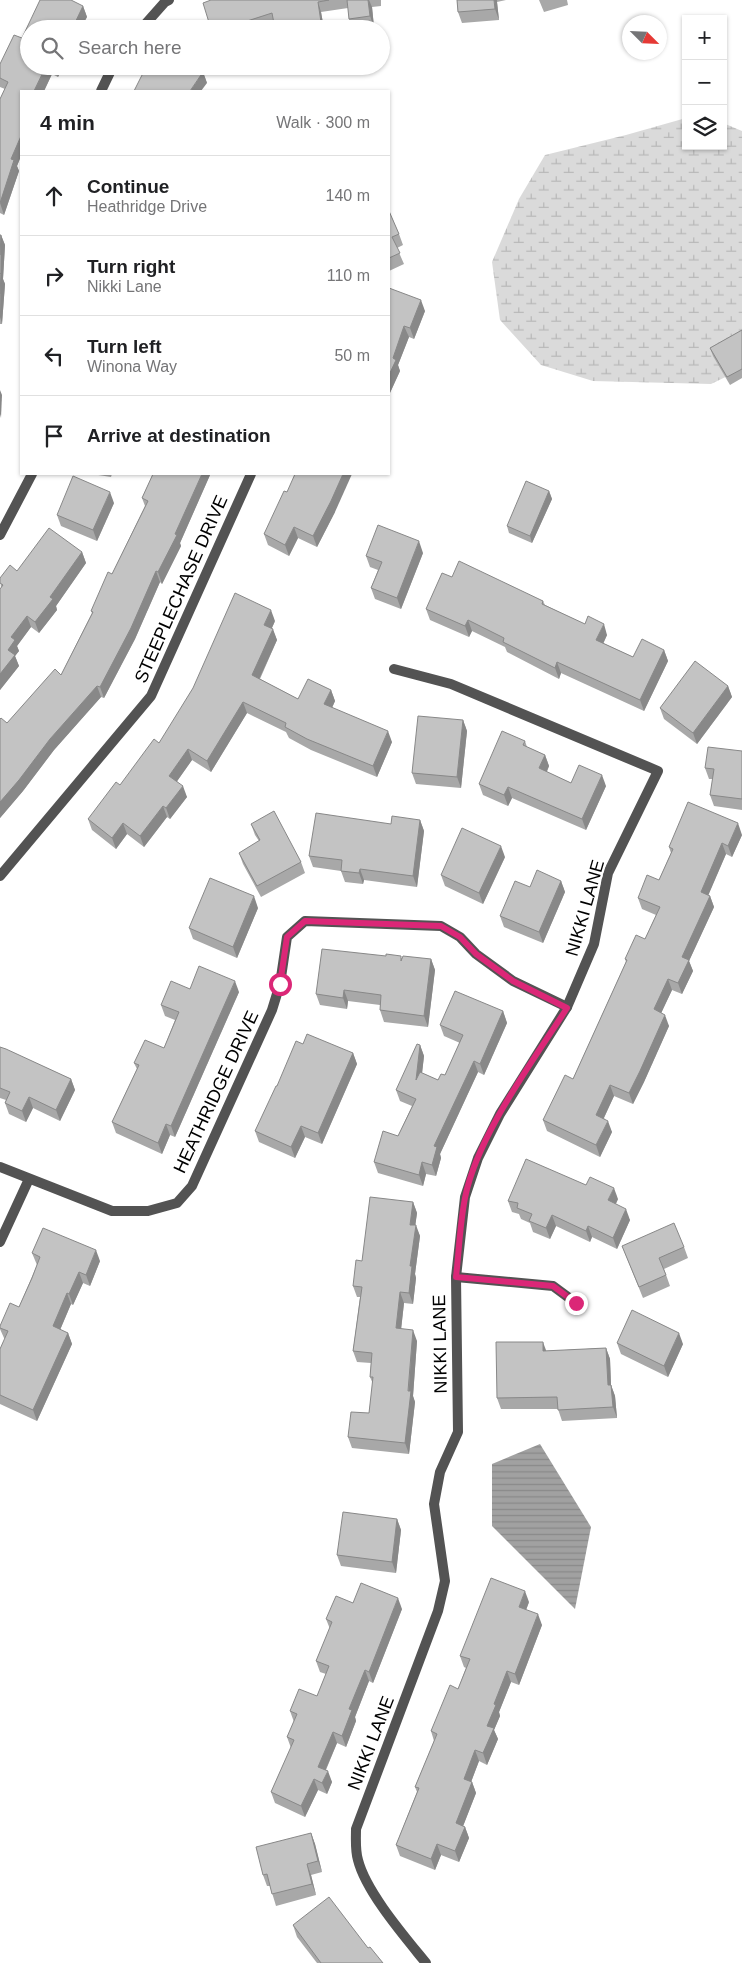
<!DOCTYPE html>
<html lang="en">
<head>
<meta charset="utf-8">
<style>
  :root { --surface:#fff; --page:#f2f2f2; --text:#202124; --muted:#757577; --line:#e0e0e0 }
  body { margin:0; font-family:Arial,sans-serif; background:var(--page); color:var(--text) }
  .controls { position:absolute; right:15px; top:15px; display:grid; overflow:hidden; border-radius:0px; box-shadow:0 1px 4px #0004 }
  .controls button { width:45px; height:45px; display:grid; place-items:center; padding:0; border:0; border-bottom:1px solid var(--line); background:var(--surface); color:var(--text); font:25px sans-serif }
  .compass { position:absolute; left:622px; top:15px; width:45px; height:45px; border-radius:50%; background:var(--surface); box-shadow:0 1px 4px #0004; rotate:114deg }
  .stop { position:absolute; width:15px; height:15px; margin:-11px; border:4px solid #db2777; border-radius:50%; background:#fff }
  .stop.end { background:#db2777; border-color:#fff; box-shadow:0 1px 5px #0008 }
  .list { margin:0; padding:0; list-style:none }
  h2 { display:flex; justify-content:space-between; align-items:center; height:65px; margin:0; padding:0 20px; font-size:21px }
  h2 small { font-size:16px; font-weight:400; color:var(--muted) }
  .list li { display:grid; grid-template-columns:32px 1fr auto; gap:15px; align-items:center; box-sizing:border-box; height:80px; padding:0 20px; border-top:1px solid var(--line) }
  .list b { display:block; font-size:19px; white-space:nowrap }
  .list p { margin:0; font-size:16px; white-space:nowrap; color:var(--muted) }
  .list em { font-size:16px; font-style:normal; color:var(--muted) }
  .icon { flex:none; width:28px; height:28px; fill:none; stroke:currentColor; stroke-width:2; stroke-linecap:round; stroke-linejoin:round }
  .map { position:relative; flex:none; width:742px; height:1963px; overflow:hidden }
  .search { position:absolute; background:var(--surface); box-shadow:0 1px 4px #0004; left:20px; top:20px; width:370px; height:55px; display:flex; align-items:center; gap:12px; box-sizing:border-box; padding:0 18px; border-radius:28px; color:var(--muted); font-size:19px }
  .panel { position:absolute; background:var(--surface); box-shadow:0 1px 4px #0004; left:20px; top:90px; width:370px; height:385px; border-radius:0px }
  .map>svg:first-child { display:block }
  .wetland { fill:url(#wetland-marsh) }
  .water { fill:url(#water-rules) }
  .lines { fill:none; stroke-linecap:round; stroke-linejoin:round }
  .minor { stroke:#535353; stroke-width:10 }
  .wall { fill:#a8a8a8 }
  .shaded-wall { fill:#888 }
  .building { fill:#c3c3c3; stroke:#888 }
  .route { stroke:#db2777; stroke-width:6 }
  .labels { text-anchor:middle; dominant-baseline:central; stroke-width:4.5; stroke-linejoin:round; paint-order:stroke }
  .street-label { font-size:18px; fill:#000; stroke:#fff }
</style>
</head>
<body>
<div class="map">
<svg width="742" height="1963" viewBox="0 0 742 1963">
  <defs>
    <pattern id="wetland-marsh" width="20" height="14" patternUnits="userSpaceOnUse" patternTransform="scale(1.25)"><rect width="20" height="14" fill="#dadada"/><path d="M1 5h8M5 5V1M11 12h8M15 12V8" fill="none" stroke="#b9b9b9"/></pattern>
    <pattern id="water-rules" width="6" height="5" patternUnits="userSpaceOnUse" patternTransform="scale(1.25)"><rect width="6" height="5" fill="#a1a1a1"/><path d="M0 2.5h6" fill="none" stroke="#898989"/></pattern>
  </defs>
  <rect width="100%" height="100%" fill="#fff"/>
  <polygon class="wetland" points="686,118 686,146 723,146 723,123 742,131 742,369 711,384 593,381 541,365 500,320 492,262 519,199 545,155 626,135"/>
  <polygon class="water" points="540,1444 591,1527 575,1609 492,1526 492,1464"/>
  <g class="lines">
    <g class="minor">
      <polyline points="141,29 165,2 169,0"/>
      <polyline points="101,91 113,66"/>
      <polyline points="0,535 32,474"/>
      <path d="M394,669L451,684L658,771L608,873L594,944L567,1007L500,1114L478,1158L465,1197L456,1277L458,1432L440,1472L434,1504L445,1581L438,1611L356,1829C356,1839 355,1850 358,1860C366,1892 405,1937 426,1963"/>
      <polyline points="0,876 151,696 251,474"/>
      <polyline points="0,1167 112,1211 148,1211 177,1203 192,1186 272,1010 280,984 287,937 305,921 441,926 460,937 476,954 513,981 567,1007"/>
      <polyline points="0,1242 29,1179"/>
      <polyline points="456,1277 553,1286 576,1303"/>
    </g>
  </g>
  <g class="wall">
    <polygon points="211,0 381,0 381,6 372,7 374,27 362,29 352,29 349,19 348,8 321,12 324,29 275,29 274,24 260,29 211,29"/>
    <polygon points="457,0 506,0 497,2 499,20 462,23 458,12"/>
    <polygon points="539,0 567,0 568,5 544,12"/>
    <polygon points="83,6 87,17 29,66 63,66 58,77 52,74 44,91 21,91 21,156 17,166 19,171 4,215 0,213 0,99 5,89 0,87 0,64 22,38"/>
    <polygon points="147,66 204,66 205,68 199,70 203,72 207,83"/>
    <polygon points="389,211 399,234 403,245 397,248 404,264 389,271"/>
    <polygon points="0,235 1,235 5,245 3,279 5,284 2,324 0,324"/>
    <polygon points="389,288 425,311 414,339 409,337 398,365 400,371 389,395"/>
    <polygon points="742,330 742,378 730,385 713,356 710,348"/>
    <polygon points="92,474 112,474 111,477"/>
    <polygon points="153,474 213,474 212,475 210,475 180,543 181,546 162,584 160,582 135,639 104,698 101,697 54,750 23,791 0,818 0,719 7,723 61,675 92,613 91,611 112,574 145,506 142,498"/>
    <polygon points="549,491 552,499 532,543 509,533 507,526"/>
    <polygon points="287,492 335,512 317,547 298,538 289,556 268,545 264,534"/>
    <polygon points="114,503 97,541 61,526 57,515"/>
    <polygon points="82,552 86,563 56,606 57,610 39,633 31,627 17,646 19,651 15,656 19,666 0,690 0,589 1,588 0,578 17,571"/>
    <polygon points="423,553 401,609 375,599 371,588 378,570 370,567 366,556"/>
    <polygon points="452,577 543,601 545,605 607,635 603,643 633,657 664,650 668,661 644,711 561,673 559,679 507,652 505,647 472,631 469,637 430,620 426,609"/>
    <polygon points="275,621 272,628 277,640 260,679 298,699 331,690 335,701 332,708 392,742 377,777 311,750 289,738 286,732 247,713 211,772 192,760 177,781 187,797 170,819 167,817 144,847 127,834 116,849 92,830 88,819 120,785 159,743"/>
    <polygon points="728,686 732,697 697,744 664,719 660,708"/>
    <polygon points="463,720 467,731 461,788 416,784 412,773"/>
    <polygon points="525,741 527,747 545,755 549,766 547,772 571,783 606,786 586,830 512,798 508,806 483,795 479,784"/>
    <polygon points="742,751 742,810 714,806 710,795 713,779 709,779 705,768"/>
    <polygon points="420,820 424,831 417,887 364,880 363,884 345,882 341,871 313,867 309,856 391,824"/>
    <polygon points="251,824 301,862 305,873 261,897 243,864 239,853 259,841 255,835"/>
    <polygon points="742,835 732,857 726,854 708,895 710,896 714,907 689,961 693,971 682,994 672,990 661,1013 669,1026 644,1082 633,1104 614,1096 604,1118 612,1132 600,1157 547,1131 543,1120 573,1079 626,962 625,959 645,939 656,915 642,909 638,898 659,880 671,853 669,847"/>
    <polygon points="505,857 483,904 445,886 441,875"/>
    <polygon points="561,881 565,892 543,943 504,927 500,916 530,887"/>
    <polygon points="258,908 237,958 193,939 189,928"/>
    <polygon points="402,958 431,959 435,970 428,1027 384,1022 380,1010 380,1005 348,1001 347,1009 320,1005 316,994"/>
    <polygon points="190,989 239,992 175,1137 170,1135 162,1154 116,1133 112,1122 137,1069 134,1063 164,1048 175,1020 165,1016 161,1005"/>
    <polygon points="503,1011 507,1023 484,1075 478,1072 440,1154 441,1158 436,1176 426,1174 423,1186 378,1173 374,1162 398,1136 412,1106 400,1101 396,1090 420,1045 424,1056 422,1073 438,1080 445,1075 460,1043 444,1036 440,1025"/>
    <polygon points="303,1044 353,1053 357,1064 322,1144 305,1137 295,1158 259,1142 255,1131 277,1086"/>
    <polygon points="0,1047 71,1079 75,1090 60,1121 33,1108 26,1122 9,1114 5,1103 6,1100 0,1098"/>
    <polygon points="618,1199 616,1204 630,1220 617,1249 592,1237 590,1242 556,1226 550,1239 533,1232 530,1223 521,1219 519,1214 512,1212 508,1201"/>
    <polygon points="413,1202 417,1213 415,1225 420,1236 415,1274 416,1278 413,1304 404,1303 401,1329 417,1341 413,1396 415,1402 409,1454 352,1448 348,1437 369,1413 373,1384 370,1377 371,1363 357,1362 353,1351 360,1297 357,1297 353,1286 362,1261"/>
    <polygon points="622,1246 684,1247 688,1258 664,1269 670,1286 643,1298"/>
    <polygon points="32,1253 100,1261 90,1286 83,1283 73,1305 71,1304 60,1330 68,1333 72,1344 37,1421 0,1404 0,1349 5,1339 4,1338 0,1329 0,1326 19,1307 37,1265"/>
    <polygon points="617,1343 683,1344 668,1377 621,1354"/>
    <polygon points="606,1348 610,1359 611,1385 615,1396 617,1418 562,1421 558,1409 501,1409 497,1398 546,1351"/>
    <polygon points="397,1519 401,1530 396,1573 341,1566 337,1555"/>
    <polygon points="529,1602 526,1610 542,1625 519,1685 511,1682 499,1712 500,1716 494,1730 498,1739 487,1765 479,1761 471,1782 472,1782 476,1793 463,1826 465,1827 469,1838 459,1862 441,1855 435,1870 400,1856 396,1845 417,1792 415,1787 434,1741 431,1731 458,1689 466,1668 464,1667 460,1656"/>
    <polygon points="353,1603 402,1609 373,1683 369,1681 355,1717 356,1721 346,1747 337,1743 326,1770 332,1782 327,1794 318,1790 305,1817 275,1803 271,1792 291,1748 287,1737 294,1722 290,1711 317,1696 326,1674 320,1672 316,1661 330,1629 326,1619"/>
    <polygon points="311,1833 315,1844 322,1872 311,1875 316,1895 276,1906 270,1886 267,1886 263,1875"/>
    <polygon points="293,1925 368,1948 383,1963 317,1963 297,1937"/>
  </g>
  <g class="shaded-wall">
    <polygon points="368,0 369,0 372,7 374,27 370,16"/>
    <polygon points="494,0 497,0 497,2 499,20 495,9"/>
    <polygon points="318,2 321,12 324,29 322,29"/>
    <polygon points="83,6 87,17 81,29 72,29"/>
    <polygon points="46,66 49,66 52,74 44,91 34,91"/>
    <polygon points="54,66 63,66 58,77"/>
    <polygon points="203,72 207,83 201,91 190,91"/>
    <polygon points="21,136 21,156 17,166 19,171 4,215 0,203 11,159"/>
    <polygon points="1,235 5,245 3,279 5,284 2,324 0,317"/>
    <polygon points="421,300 425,311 414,339 410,328"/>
    <polygon points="404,326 409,337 398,365 400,371 389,395 389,375 393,358"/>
    <polygon points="0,390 2,395 1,418 0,414"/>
    <polygon points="202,474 210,474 210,475 180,543 181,546 162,584 158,572"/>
    <polygon points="343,474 352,474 335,512 317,547 313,536"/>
    <polygon points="549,491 552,499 532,543 530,536"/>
    <polygon points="110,492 114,503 97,541 93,530"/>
    <polygon points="294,527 298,538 289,556 285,545"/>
    <polygon points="419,541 423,553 401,609 397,598"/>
    <polygon points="82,552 86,563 56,606 57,610 39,633 35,622 50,597"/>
    <polygon points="156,571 160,582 135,639 104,698 100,687"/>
    <polygon points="271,610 275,621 268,636 264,625"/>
    <polygon points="27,616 31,627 17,646 19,651 15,656 19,666 0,690 0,674 11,637"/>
    <polygon points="468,620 472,631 469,637 465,626"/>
    <polygon points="604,624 607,635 600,651 596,640"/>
    <polygon points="273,629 277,640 256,686 252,675"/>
    <polygon points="664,650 668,661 644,711 640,700"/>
    <polygon points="557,662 561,673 559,679 555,668"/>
    <polygon points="97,686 101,697 54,750 23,791 0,818 0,802 50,739"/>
    <polygon points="728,686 732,697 697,744 693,733"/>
    <polygon points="331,690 335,701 328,716 324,704"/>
    <polygon points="243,702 247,713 211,772 207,761"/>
    <polygon points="463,720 467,731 461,788 457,777"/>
    <polygon points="388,731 392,742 377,777 373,766"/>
    <polygon points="188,749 192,760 173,787 169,776"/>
    <polygon points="545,755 549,766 543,779 539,768"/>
    <polygon points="602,775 606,786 586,830 582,819"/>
    <polygon points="183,786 187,797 170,819 166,808"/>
    <polygon points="508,787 512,798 508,806 504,795"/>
    <polygon points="163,806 167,817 144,847 140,836"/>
    <polygon points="420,820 424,831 417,887 413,876"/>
    <polygon points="123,823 127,834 116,849 112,838"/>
    <polygon points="738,823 742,835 732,857 728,846"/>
    <polygon points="722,843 726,854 705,903 701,892"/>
    <polygon points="501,846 505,857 483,904 479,893"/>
    <polygon points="360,869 364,880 363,884 359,873"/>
    <polygon points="561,881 565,892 543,943 539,932"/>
    <polygon points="254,896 258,908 237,958 233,947"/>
    <polygon points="710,896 714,907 689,961 693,971 682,994 678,983 682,957"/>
    <polygon points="431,959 435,970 428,1027 424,1016"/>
    <polygon points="668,979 672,990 658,1020 654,1009"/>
    <polygon points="235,981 239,992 175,1137 171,1126"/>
    <polygon points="344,990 348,1001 347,1009 343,998"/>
    <polygon points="503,1011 507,1023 484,1075 480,1064"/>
    <polygon points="665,1015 669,1026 644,1082 633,1104 629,1093"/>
    <polygon points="420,1045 424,1056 420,1091 416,1080"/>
    <polygon points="353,1053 357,1064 322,1144 318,1133"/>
    <polygon points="474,1061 478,1072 440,1154 441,1158 436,1176 432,1165 434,1146"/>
    <polygon points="71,1079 75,1090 60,1121 56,1110"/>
    <polygon points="610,1085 614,1096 600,1126 596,1115"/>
    <polygon points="29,1097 33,1108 26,1122 22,1111"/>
    <polygon points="608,1121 612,1132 600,1157 596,1145"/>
    <polygon points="166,1124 170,1135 162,1154 158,1143"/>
    <polygon points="301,1126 305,1137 295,1158 291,1147"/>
    <polygon points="422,1162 426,1174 423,1186 419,1175"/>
    <polygon points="614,1188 618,1199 612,1211 608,1200"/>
    <polygon points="413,1202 417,1213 414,1236 410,1225"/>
    <polygon points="626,1209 630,1220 617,1249 613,1238"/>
    <polygon points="552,1215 556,1226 550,1239 546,1228"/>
    <polygon points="416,1225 420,1236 415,1274 416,1278 413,1304 409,1293 410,1266"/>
    <polygon points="588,1226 592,1237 590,1242 586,1231"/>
    <polygon points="96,1250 100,1261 90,1286 86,1275"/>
    <polygon points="79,1272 83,1283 73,1305 69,1294"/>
    <polygon points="400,1292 404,1303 400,1339 396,1328"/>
    <polygon points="67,1293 71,1304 57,1337 53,1326"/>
    <polygon points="413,1330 417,1341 413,1396 415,1402 409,1454 405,1443"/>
    <polygon points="68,1333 72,1344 37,1421 33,1410"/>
    <polygon points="679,1333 683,1344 668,1377 664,1366"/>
    <polygon points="543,1342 547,1353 543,1351"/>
    <polygon points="606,1348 610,1359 611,1385 615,1396 617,1418 613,1407 608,1385"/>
    <polygon points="397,1519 401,1530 396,1573 392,1562"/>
    <polygon points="525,1591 529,1602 523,1618 519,1607"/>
    <polygon points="398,1598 402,1609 373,1683 369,1672"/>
    <polygon points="538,1614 542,1625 519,1685 515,1674"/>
    <polygon points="365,1670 369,1681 355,1717 356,1721 346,1747 342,1736 349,1709"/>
    <polygon points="507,1671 511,1682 499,1712 500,1716 494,1730 498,1739 487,1765 483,1753 487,1726 494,1704"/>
    <polygon points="333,1732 337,1743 322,1778 318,1767"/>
    <polygon points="475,1750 479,1761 468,1790 464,1779"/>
    <polygon points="328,1771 332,1782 327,1794 322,1783"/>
    <polygon points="314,1779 318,1790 305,1817 301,1806"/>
    <polygon points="472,1782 476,1793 460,1834 456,1823"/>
    <polygon points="465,1827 469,1838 459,1862 455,1851"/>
    <polygon points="311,1833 315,1844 322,1872 318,1861"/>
    <polygon points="437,1844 441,1855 435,1870 431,1859"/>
    <polygon points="307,1864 311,1875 316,1895 312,1884"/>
  </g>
  <g class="building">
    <polygon points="40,0 71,0 83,6 72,29 29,29 29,66 46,66 34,91 21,91 21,136 11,159 14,160 0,203 0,99 8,82 0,78 0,64 14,35 22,38"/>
    <polygon points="211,0 329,0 318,2 322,29 306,29 306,24 275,29 272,13 238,24 239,29 211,29 203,3"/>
    <polygon points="347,0 368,0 370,16 349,19"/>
    <polygon points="457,0 494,0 495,9 458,12"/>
    <polygon points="147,66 194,66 203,72 190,91 134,91 141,77"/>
    <polygon points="389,211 399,234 392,237 400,253 389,258"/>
    <polygon points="0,235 1,235 0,255"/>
    <polygon points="0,273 1,274 0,294"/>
    <polygon points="389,288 421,300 410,328 404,326 393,358 396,360 389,375"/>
    <polygon points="742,330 742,369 727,377 710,348"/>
    <polygon points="153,474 202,474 175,534 177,535 158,572 156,571 131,628 100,687 97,686 50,739 19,780 0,802 0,719 1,718 7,723 55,669 61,675 93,612 91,611 108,572 112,574 148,501 142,498"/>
    <polygon points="295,474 343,474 331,501 313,536 294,527 285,545 264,534 284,491 287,492"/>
    <polygon points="73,476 110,492 93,530 57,515"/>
    <polygon points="526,481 549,491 530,536 507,526"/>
    <polygon points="378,525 419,541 397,598 371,588 382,562 366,556"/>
    <polygon points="49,528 82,552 50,597 53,599 35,622 27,616 11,637 15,640 8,650 15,655 0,674 0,589 3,585 0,583 0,578 10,565 17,571"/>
    <polygon points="459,561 543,601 542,604 585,624 588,616 604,624 596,640 633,657 642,639 664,650 640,700 557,662 555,668 503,642 504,638 468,620 465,626 426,609 442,573 452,577"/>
    <polygon points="235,593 271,610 264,625 273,629 252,675 298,699 308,679 331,690 324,704 388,731 373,766 307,739 285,727 286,723 243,702 207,761 188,749 169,776 183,786 166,808 163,806 140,836 123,823 112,838 88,819 116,782 120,785 154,739 159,743 193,688"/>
    <polygon points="695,661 728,686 693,733 660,708"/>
    <polygon points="418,716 463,720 457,777 412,773"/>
    <polygon points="502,731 525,741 523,745 545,755 539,768 571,783 579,765 602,775 582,819 508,787 504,795 479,784"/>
    <polygon points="708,747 742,751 742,799 710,795 714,769 705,768"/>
    <polygon points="688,802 738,823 728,846 722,843 701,892 710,896 682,957 689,960 678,983 668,979 654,1009 665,1015 640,1071 629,1093 610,1085 596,1115 608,1121 596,1145 543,1120 565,1075 573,1079 627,960 625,959 636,935 645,939 660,907 638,898 647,875 659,880 673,849 669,847"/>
    <polygon points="274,811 301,862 257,886 239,853 260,840 251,824"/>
    <polygon points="316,813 391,824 392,816 420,820 413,876 360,869 359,873 341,871 342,860 309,856"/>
    <polygon points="462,828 501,846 479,893 441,875"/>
    <polygon points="537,870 561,881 539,932 500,916 515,881 530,887"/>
    <polygon points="210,878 254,896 233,947 189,928"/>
    <polygon points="322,949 386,956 386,954 401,956 401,961 403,956 431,959 424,1016 380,1010 381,995 344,990 343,998 316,994"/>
    <polygon points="199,966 235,981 171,1126 166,1124 158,1143 112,1122 139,1065 134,1063 145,1040 164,1048 179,1012 161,1005 171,981 190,989"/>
    <polygon points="455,991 503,1011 480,1064 474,1061 434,1146 437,1147 432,1165 422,1162 419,1175 374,1162 383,1131 398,1136 416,1099 396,1090 417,1044 420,1045 416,1080 420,1072 438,1080 441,1074 445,1075 463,1035 440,1025"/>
    <polygon points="307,1034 353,1053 318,1133 301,1126 291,1147 255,1131 276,1086 277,1086 296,1041 303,1044"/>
    <polygon points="0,1047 6,1049 71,1079 56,1110 29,1097 22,1111 5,1103 10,1092 0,1088"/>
    <polygon points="526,1159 586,1185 590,1177 614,1188 608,1200 626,1209 613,1238 588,1226 586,1231 552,1215 546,1228 529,1221 532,1214 517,1208 518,1203 508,1201"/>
    <polygon points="370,1197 413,1202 410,1225 416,1225 410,1266 412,1266 409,1293 400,1292 396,1328 413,1330 408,1391 411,1391 405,1443 348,1437 351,1412 369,1413 373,1377 370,1377 372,1353 353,1351 362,1287 353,1286 356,1260 362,1261"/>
    <polygon points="674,1223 684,1247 659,1258 666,1275 639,1287 622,1246"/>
    <polygon points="43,1228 96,1250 86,1275 79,1272 69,1294 67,1293 53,1326 68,1333 33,1410 0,1395 0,1349 8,1331 0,1328 0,1326 10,1303 19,1307 32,1278 40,1257 32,1253"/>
    <polygon points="632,1310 679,1333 664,1366 617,1343"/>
    <polygon points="496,1342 543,1342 543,1351 606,1348 608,1385 611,1385 613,1407 558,1410 557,1397 497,1398"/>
    <polygon points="343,1512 397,1519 392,1562 337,1555"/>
    <polygon points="491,1578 525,1591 519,1607 538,1614 515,1674 507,1671 494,1704 496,1705 487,1726 494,1728 483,1753 475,1750 464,1779 472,1782 456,1823 465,1827 455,1851 437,1844 431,1859 396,1845 419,1788 415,1787 437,1734 431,1731 450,1685 458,1689 470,1659 460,1656"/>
    <polygon points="361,1583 398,1598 369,1672 365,1670 349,1709 352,1710 342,1736 333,1732 318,1767 328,1771 322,1783 314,1779 301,1806 271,1792 294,1740 287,1737 297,1714 290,1711 299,1689 317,1696 329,1666 316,1661 332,1622 326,1619 336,1596 353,1603"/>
    <polygon points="311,1833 318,1861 307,1864 312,1884 272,1894 267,1874 263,1875 256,1847"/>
    <polygon points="329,1897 368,1948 370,1947 383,1963 321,1963 293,1925"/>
  </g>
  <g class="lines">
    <path class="route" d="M280,984L287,937L305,921L441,926L460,937L476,954L513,981L567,1008C533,1061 477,1136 465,1198C460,1223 459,1251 456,1277L553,1286L576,1303"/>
  </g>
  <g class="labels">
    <g class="street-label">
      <text transform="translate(181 589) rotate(-66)">STEEPLECHASE DRIVE</text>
      <text transform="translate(585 908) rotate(-74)">NIKKI LANE</text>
      <text transform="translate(216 1092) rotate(-65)">HEATHRIDGE DRIVE</text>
      <text transform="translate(440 1344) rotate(-91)">NIKKI LANE</text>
      <text transform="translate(371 1743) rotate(-69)">NIKKI LANE</text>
    </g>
  </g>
</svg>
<div class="controls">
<button>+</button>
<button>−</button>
<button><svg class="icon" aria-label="layers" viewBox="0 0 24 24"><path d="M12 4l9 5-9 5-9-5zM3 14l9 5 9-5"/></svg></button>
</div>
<svg class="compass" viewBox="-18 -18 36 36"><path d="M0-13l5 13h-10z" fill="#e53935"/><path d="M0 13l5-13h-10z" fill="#757577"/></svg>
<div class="stop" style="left:280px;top:984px"></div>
<div class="stop end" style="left:576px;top:1303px"></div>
<div class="search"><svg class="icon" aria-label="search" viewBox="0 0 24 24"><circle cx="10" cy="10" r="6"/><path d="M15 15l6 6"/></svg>Search here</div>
<section class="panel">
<h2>4 min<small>Walk · 300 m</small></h2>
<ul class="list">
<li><svg class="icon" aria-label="ahead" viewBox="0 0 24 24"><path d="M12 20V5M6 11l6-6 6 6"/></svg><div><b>Continue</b><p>Heathridge Drive</p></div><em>140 m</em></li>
<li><svg class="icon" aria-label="right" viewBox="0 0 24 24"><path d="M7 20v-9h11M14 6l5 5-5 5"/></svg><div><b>Turn right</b><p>Nikki Lane</p></div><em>110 m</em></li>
<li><svg class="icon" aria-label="left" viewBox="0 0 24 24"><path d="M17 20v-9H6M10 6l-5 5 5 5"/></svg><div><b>Turn left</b><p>Winona Way</p></div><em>50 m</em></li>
<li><svg class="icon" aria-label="arrive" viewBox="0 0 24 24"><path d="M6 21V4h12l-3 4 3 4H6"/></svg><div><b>Arrive at destination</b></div></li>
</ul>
</section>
</div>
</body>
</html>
